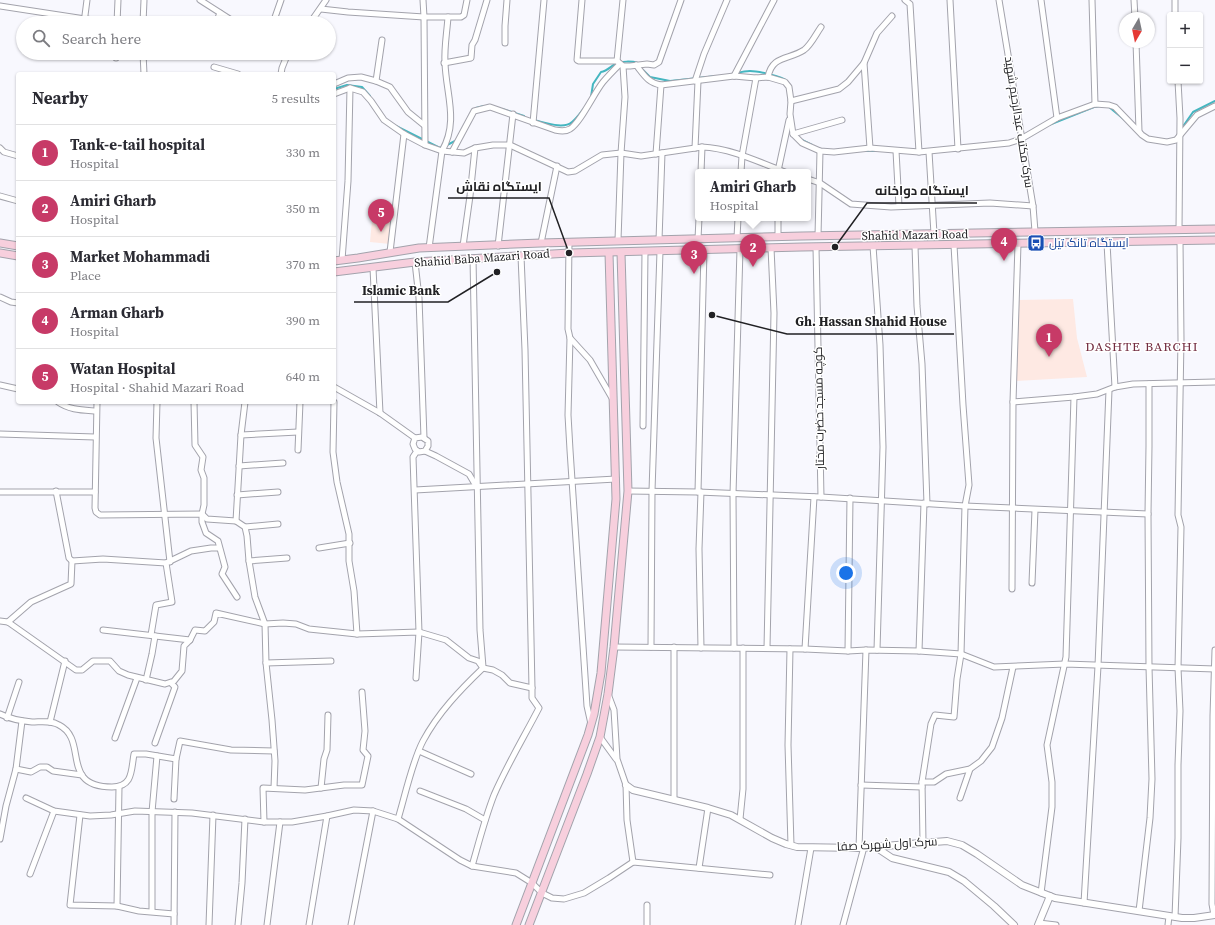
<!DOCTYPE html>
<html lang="en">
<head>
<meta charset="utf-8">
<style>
  :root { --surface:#fff; --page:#f2f2f3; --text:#2b2b33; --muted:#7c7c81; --line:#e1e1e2; --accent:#c73a67 }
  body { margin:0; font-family:"Source Serif 4",Cairo,serif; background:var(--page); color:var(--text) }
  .controls { position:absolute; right:12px; top:12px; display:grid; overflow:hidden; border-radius:4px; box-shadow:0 1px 3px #0004 }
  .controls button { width:36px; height:36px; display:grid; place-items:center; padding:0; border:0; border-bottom:1px solid var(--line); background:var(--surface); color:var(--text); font:20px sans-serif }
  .compass { position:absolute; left:1119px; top:12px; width:36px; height:36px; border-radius:50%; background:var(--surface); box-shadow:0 1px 3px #0004; rotate:189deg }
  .you { position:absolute; left:846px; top:573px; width:14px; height:14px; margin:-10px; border:3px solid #fff; border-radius:50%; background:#1a73e8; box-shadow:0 0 0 6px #1a73e833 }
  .badge { display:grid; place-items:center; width:26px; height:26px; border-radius:50%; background:var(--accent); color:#fff; font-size:13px; font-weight:700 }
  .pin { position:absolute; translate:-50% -33px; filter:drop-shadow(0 1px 2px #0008) }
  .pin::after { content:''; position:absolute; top:21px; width:14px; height:12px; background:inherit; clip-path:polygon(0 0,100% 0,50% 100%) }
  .popup { position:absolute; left:695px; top:169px; width:116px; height:52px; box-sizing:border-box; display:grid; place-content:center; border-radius:4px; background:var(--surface); filter:drop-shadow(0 1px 3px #0005); font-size:13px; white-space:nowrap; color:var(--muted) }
  .popup b { font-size:15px; color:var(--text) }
  .popup::after { content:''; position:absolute; left:50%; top:100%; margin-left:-8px; border:8px solid transparent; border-top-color:var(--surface) }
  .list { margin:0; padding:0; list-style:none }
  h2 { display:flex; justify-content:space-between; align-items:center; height:52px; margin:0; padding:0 16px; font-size:17px }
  h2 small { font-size:13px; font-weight:400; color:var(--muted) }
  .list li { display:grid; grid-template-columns:26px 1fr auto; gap:12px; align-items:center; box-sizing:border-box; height:56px; padding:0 16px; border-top:1px solid var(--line) }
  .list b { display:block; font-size:15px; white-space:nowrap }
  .list p { margin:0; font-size:13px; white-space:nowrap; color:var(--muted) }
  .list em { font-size:13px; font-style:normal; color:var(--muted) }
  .icon { flex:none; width:22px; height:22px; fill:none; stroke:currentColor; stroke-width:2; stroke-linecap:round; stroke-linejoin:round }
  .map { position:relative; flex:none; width:1215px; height:925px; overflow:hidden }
  .search { position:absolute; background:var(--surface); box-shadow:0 1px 3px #0004; left:16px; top:16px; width:320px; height:44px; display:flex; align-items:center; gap:10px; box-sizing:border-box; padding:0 14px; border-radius:22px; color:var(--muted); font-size:15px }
  .panel { position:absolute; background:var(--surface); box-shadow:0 1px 3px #0004; left:16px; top:72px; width:320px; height:332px; border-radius:4px }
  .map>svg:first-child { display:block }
  .medical { fill:#fee9e3 }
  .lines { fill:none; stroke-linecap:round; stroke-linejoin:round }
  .stream { stroke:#45b6c0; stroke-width:2 }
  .minor-casing { stroke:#a3a3ac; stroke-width:7 }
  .tertiary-casing { stroke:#a3a3ac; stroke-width:8 }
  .secondary-casing { stroke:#a3a3ac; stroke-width:9 }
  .minor { stroke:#fff; stroke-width:5 }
  .tertiary { stroke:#fff; stroke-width:6 }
  .secondary { stroke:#f7cfdd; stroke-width:7 }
  .labels { text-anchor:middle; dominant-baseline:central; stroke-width:3; stroke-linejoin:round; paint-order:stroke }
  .street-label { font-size:12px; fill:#212124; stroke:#fff }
  .transit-label { font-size:12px; fill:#164399; stroke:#fff; text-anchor:start }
  .neighbourhood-label { font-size:13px; letter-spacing:1px; fill:#732d40; stroke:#fff }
  .leader { fill:none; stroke:#212124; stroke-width:1.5 }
  .callout-dot { fill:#212124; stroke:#fff; stroke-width:1.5 }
  .callout-label { font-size:13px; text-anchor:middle; font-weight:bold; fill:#212124; stroke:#fff; stroke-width:3; stroke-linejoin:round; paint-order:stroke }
</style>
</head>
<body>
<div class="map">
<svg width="1215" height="925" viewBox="0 0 1215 925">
  <rect width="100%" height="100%" fill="#f8f8fe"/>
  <g class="medical">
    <polygon points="372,220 393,222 390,244 370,242"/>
    <polygon points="1073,299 1077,338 1087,377 1016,381 1018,300"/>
  </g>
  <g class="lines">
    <g class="stream">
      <polyline points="643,70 650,77 670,81 717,76"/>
      <path d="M737,73C741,72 746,71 750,71C757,71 782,76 787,81"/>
      <polyline points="334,89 347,85 362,87 370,96"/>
      <path d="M591,97L593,84L601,72C607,71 610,67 615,64C621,61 632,61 638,63"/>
      <polyline points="1109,107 1126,121"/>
      <polyline points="502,109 524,116"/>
      <polyline points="474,110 476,108 484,106"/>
      <path d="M534,120C544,122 563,130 572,122C577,118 581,112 585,107"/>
      <polyline points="1049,125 1094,107 1100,106"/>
      <polyline points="1184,125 1193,112 1215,101"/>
      <polyline points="396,126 440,148 442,147"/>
      <polyline points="800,139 812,145"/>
      <polyline points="447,145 457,140"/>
      <polyline points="864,151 879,151"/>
    </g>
    <g class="minor-casing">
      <g id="minor">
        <polyline points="200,0 236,23"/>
        <polyline points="423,0 424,17 425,145"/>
        <polyline points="582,0 577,60 579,61 617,61 623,66 630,66 647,64 654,65 659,62 681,0"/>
        <polyline points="905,0 910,4 919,152"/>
        <polyline points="950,0 958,149"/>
        <polyline points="999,0 1033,206 1036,244"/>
        <polyline points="1041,0 1057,118"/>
        <polyline points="1092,0 1095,104"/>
        <polyline points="1134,0 1135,18"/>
        <polyline points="1175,0 1175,15"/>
        <polyline points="0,6 85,19 117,22"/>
        <polyline points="321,9 348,12 424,17 461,17 464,15 467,0"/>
        <polyline points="84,23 87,0"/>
        <polyline points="117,23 118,0"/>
        <polyline points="143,23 144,0"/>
        <polyline points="216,23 220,13"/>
        <polyline points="273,23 281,0"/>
        <polyline points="310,23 326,0"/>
        <polyline points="1136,42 1139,131"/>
        <polyline points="505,43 505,26 507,0"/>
        <polyline points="143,53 144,74"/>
        <polyline points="116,58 116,53"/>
        <polyline points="617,61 623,0"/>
        <polyline points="444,63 471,58 472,45 475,40 487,0"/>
        <polyline points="864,63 870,148"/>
        <path d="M636,65C644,75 648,83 661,85L734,76L756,78L768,77L785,82L789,87L791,101L790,114L793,134L802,143L820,151L834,152L870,148L919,152L1009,143L1021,139L1057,118L1095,104L1109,105L1115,107L1142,135L1148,139L1167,142L1176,140L1197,115L1215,106"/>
        <polyline points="214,67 238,74"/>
        <polyline points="281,74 282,68 288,53"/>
        <polyline points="734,76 774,0"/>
        <path d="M768,77C772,55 789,60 804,50C811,45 816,34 821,27"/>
        <polyline points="376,81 382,40"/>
        <polyline points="695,81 704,54 727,0"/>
        <polyline points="1178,81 1180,118 1179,230"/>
        <polyline points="334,84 348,78 361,77 376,81 390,87 408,112 424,125"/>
        <path d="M334,94L350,88L363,92L371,101L384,120L404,134L425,145L442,151L464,153L475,148L493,145H510L568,172L575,171L602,155L621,153L641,156L702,147C730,148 759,162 785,172"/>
        <polyline points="791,101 839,89 848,82 864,63 877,33 892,16"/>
        <polyline points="533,123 544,0"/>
        <polyline points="793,134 842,120"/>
        <polyline points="0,148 4,152 18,156"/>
        <polyline points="695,148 698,81"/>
        <polyline points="896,151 899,206"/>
        <path d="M452,152L474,111L490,107L555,130C560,131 565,132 570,129C581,122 594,93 603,82C608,76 614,70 620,64"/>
        <polyline points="929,152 934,234"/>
        <polyline points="656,154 661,85"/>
        <polyline points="778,171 789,120"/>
        <polyline points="701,172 702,147"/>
        <polyline points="741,172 742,156 756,78"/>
        <polyline points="808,179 820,183 851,204 891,207 990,203 1033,206"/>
        <polyline points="0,196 18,201"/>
        <polyline points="818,236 820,151"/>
        <polyline points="778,237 778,218"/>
        <polyline points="737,238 738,218"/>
        <polyline points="698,239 699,218"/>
        <polyline points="618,240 621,153 625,97 623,66"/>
        <polyline points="659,240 662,153"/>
        <polyline points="569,242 568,329 570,338 590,360 612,398"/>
        <polyline points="541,243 557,166"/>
        <polyline points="1107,243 1115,387"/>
        <polyline points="463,246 470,196 475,148"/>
        <polyline points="498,246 513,114"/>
        <polyline points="873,246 880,345 883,447 877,650"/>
        <polyline points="915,246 917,306 922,364 927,504"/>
        <polyline points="816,247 821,497"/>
        <path d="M429,248L442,151C459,121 446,94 445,63C444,48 447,32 448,17"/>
        <polyline points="390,252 404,134"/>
        <polyline points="473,258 480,630 483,667"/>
        <polyline points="342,260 348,181 350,88"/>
        <polyline points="415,262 419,298 424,438"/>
        <polyline points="373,268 380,413"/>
        <polyline points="0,297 11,302 18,303"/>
        <polyline points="570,338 568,415 570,450 587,706 591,724"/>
        <polyline points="0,385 18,389"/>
        <polyline points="334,387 380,413 415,438"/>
        <path d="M58,402C69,410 83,410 96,411"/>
        <polyline points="97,402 95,508 96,512 100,515 202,514 207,519 236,521 245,527 247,536 249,561 255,597 265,624 266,663 272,720 275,761 274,788"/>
        <polyline points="157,402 156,438 170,562"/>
        <polyline points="194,402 195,445 203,457 201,470 204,478 204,505 202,514 202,522 206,533 218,541 225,567 222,574 237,597"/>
        <polyline points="334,402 333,452 337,482 349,534 349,561 354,591 357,634"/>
        <polyline points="1013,402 1074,397 1097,394 1115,387 1133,384 1215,382"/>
        <polyline points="643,426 645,252"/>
        <polyline points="0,434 95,437"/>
        <polyline points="241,435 298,432"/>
        <polygon points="422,437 428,441 428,446 425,451 419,452 415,449 413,444 415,438"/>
        <polyline points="298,450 300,402"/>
        <polyline points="425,451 436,456 469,474 476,486"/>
        <polyline points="239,466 283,463"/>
        <polyline points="415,490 616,479"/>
        <polyline points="628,491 698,492 821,497 965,506 1148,514"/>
        <polyline points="0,492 95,492"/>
        <polyline points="698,492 704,250"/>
        <polyline points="701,492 699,549 701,648"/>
        <polyline points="237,495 278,492"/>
        <polyline points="236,521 241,435 245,402"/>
        <polyline points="245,527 278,524"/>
        <polyline points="319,548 350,543"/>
        <polyline points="72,561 103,559 166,563 191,551 211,548 219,548"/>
        <polyline points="249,561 287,558"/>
        <polyline points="1032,583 1035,510"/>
        <polyline points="1012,589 1013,402 1018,244"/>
        <polyline points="0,621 8,622 76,670 82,670 93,661 110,661 119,671 128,675 165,684 174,681 182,671 184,646 190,640 195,630 205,631 214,622 216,613 265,624 283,623 296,624 309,629 357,634 419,632 446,640 469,658 478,661 483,668 493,670 502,675 510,683 532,688"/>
        <polyline points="8,622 31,602 71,584 72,561 69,558 56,491"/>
        <polyline points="103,630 190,640"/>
        <polyline points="151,635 156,605 172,602 166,563"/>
        <polyline points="614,647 805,649 848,651 866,650 919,651 961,654 994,667 1065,664 1215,669"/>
        <polyline points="651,647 652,491 660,251"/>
        <polyline points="734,648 733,494 740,249"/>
        <polyline points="767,648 774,313 771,248"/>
        <polyline points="790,649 788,745 791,845"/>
        <polyline points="805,649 814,497"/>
        <polyline points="848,651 850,498"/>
        <polyline points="919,651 924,503"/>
        <polyline points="266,663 331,661"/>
        <polyline points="416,678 419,632 413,457 417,451"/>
        <polyline points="146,680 152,654 155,636"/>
        <polyline points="608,694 614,710 617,759 626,785 627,820 633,862"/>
        <path d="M0,714C10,719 21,721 32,722C41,722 51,720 59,725C89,740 59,787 112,787C133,787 131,771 134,754H146L176,759"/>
        <polyline points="7,718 19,682"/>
        <polyline points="50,722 65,661"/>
        <polyline points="600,737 616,759"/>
        <polyline points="115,738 137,678"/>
        <polyline points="155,743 175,687 171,683"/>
        <polyline points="419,751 471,774"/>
        <polyline points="16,769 31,772 40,767 47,767 53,771 82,775"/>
        <polyline points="922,782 934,782 946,774 970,769 981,761 992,747 1002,718 1013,667"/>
        <polyline points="861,785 922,787"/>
        <polyline points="321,788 324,759 327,750 328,715"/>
        <polyline points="420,791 466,809 485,820"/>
        <polyline points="26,798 54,811 90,816 111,815 135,811 192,813 264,822 292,822 327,816 354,810 373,811 398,819 460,860 472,866 516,873 532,883 542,893 552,898 564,899 584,893 609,878 633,862 770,875"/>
        <polyline points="960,798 970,769"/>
        <polyline points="174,799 176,759 180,741 231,750 274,751"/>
        <polyline points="674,800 674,647"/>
        <polyline points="80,815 70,905 117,906 139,911 174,914"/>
        <path d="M398,819C405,796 412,762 423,741C438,713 460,690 483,668"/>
        <polyline points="740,819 743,789 743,648"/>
        <polyline points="264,822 263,788 305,790 344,785 362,785 368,756 363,750 365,731 362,692"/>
        <polyline points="0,839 6,806 16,769 22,721"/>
        <polyline points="923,842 922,782 931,724 935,715 954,717 957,679 961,654 965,506 969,485 963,405 954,245"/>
        <polyline points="859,848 866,650"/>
        <path d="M472,866C479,842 485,818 494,795C507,765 524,737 539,708L532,698V688L525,350L521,256"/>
        <polyline points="699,868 708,808"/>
        <polyline points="30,874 54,811"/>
        <polyline points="1041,893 1052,807 1052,782 1047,745 1066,657 1074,397"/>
        <polyline points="1084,903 1098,666 1109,390"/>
        <polyline points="117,906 119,787"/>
        <polyline points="152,911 152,812 157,756"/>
        <polyline points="1139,911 1150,818 1152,779 1149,667 1148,514 1149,446 1149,384"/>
        <polyline points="1214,915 1212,904 1213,716 1215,650"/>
        <polyline points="1175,917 1178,838 1178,765 1180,711 1178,668 1181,527 1178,515 1181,339 1180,241"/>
        <polyline points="1039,923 1056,925"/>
        <polyline points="174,925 175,812"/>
        <polyline points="209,925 213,815"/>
        <polyline points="238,925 242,883 245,819"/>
        <polyline points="267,925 280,822"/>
        <polyline points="309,925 327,816"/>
        <polyline points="351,925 373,811"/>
        <polyline points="647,925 647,905"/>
        <polyline points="798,925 811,848"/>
        <polyline points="843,925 864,847"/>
        <polyline points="1168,925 1169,916"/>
      </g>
    </g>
    <g class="tertiary-casing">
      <g id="tertiary">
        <polyline points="626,785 633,790 708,808 731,815 772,838 786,844 797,847 859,848 947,841 962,845 977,854 1022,885 1055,898 1182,918 1194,918 1215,915"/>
        <polyline points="879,846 880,850 892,858 949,872 964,881 994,906 1014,925"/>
        <polyline points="1038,925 1050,896"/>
      </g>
    </g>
    <g class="secondary-casing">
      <g id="secondary">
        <polyline points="0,243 18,246"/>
        <polyline points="0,253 18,256"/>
        <polyline points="334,261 358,258 419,248 541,243 802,236 1215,229"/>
        <polyline points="334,272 415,262 570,253 802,247 1215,240"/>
        <polyline points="516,925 588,735 594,714 601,673 616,499 609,253"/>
        <polyline points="529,925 587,774 600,737 608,694 614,647 628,491 621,253"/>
      </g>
    </g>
    <use href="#minor" class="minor"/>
    <use href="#tertiary" class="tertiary"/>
    <use href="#secondary" class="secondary"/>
  </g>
  <defs>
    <g id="bus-square" transform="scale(0.9)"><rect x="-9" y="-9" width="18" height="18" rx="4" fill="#1a4fb4" stroke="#fff"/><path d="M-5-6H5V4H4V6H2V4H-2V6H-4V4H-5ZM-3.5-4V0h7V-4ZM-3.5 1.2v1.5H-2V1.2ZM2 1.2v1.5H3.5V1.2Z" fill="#fff"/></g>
  </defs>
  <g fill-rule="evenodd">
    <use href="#bus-square" x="1036" y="243"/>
  </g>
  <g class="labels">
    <g class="street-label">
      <text transform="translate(1019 122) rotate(81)">سرک مکتب عبدالرحیم شهید</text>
      <text transform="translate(915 235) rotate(-1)">Shahid Mazari Road</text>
      <text transform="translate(482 258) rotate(-4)">Shahid Baba Mazari Road</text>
      <text transform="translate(819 408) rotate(-91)">کوچه مسجد حضرت مختار</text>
      <text transform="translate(887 844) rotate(-3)">سرک اول شهرک صفا</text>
    </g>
    <g class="transit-label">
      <text x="1049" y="243">ایستگاه تانک تیل</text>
    </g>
    <g class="neighbourhood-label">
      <text x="1142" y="346">DASHTE BARCHI</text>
    </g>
  </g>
  <path class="leader" d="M569 253L549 198H448M835 247L867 203H977M497 272L448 302H354M712 315L787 334H954"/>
  <g class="callout-dot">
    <circle cx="569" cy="253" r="4"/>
    <circle cx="835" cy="247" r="4"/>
    <circle cx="497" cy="272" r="4"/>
    <circle cx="712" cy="315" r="4"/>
  </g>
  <g class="callout-label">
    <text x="499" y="191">ایستگاه نقاش</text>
    <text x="922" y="195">ایستگاه دواخانه</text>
    <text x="401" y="295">Islamic Bank</text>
    <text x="871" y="326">Gh. Hassan Shahid House</text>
  </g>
</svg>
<div class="controls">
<button>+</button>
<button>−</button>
</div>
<svg class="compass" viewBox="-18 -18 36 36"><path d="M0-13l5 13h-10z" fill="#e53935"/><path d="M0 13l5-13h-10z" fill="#7c7c81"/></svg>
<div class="you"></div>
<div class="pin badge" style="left:1049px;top:357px">1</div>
<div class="pin badge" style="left:753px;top:267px">2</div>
<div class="popup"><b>Amiri Gharb</b>Hospital</div>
<div class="pin badge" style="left:694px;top:274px">3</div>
<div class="pin badge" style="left:1004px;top:261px">4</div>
<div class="pin badge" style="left:381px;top:232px">5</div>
<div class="search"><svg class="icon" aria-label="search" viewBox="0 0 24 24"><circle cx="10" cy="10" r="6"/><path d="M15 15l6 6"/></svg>Search here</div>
<section class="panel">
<h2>Nearby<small>5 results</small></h2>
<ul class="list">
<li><span class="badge">1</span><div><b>Tank-e-tail hospital</b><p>Hospital</p></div><em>330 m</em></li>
<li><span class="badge">2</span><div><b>Amiri Gharb</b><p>Hospital</p></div><em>350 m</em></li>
<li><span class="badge">3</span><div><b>Market Mohammadi</b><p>Place</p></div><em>370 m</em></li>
<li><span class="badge">4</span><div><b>Arman Gharb</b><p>Hospital</p></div><em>390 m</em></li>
<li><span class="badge">5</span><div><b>Watan Hospital</b><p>Hospital · Shahid Mazari Road</p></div><em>640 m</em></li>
</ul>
</section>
</div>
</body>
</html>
